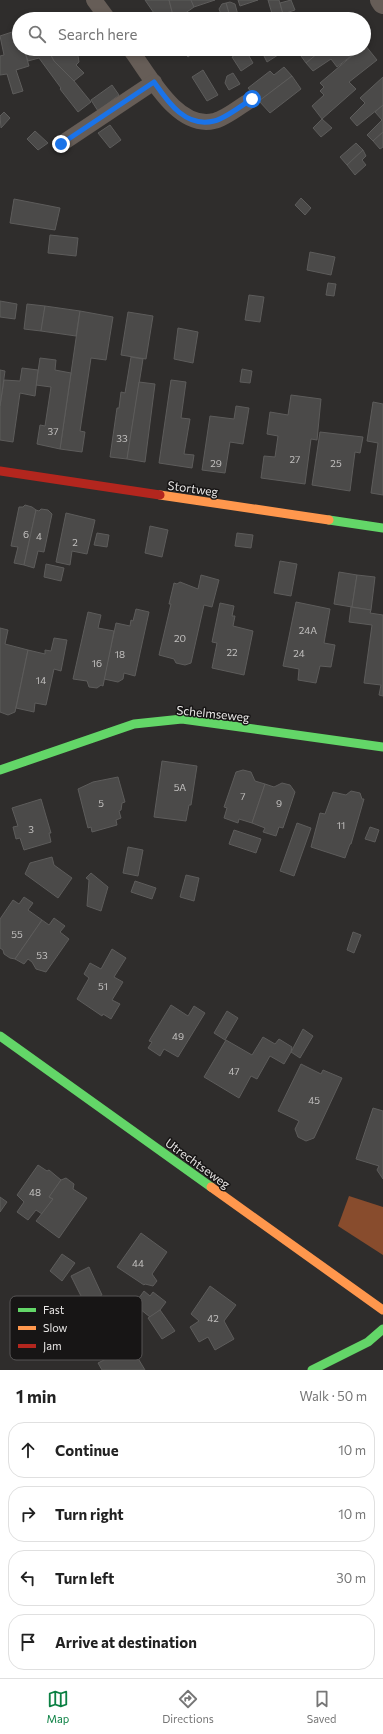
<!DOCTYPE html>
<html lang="en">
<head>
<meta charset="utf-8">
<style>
  :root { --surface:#fff; --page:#f6f6f6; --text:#222; --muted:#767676; --line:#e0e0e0; --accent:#0b8043 }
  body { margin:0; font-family:Commissioner,sans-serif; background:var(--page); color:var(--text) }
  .stop { position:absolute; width:12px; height:12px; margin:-9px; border:3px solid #1a73e8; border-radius:50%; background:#fff }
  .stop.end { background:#1a73e8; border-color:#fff; box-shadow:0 1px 4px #0008 }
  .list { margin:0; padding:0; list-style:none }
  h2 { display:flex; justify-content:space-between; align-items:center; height:52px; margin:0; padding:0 16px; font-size:17px }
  h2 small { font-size:13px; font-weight:400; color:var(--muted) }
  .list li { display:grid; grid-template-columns:26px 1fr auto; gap:12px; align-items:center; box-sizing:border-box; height:56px; margin:0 8px 8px; padding:0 8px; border:1px solid var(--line); border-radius:16px }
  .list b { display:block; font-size:15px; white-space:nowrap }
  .list em { font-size:13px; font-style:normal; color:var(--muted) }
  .icon { flex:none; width:22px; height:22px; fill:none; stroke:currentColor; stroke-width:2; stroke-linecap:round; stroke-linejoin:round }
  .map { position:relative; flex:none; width:383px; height:1370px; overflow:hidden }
  .search { position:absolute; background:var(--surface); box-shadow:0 2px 6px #0003; left:12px; right:12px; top:12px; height:44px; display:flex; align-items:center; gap:10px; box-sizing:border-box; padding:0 14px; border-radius:22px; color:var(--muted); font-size:15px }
  .sheet { height:308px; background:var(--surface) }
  nav { display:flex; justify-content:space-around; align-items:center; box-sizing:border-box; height:56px; border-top:1px solid var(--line); background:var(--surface); font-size:11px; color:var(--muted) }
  nav a { display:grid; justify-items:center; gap:2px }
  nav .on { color:var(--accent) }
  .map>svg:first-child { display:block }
  .forest { fill:#884c2d }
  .building { fill:#4b4a49; stroke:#5d5c5b }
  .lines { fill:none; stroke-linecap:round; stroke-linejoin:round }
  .lane { stroke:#665d57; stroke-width:16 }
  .street { stroke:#665d57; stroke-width:22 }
  .fast { stroke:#63d668; stroke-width:9 }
  .slow { stroke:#ff974d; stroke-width:9 }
  .jam { stroke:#b3261e; stroke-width:9 }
  .route { stroke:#1a73e8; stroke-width:5 }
  .labels { text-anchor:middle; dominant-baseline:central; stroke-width:3; stroke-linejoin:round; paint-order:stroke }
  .number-label { font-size:10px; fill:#c2c0bf }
  .street-label { font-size:12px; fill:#e9e7e6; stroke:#171515 }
  .key { fill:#171515; stroke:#565454; stroke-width:1 }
  .key-label { font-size:11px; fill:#e9e7e6 }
</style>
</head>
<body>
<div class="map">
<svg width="383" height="1370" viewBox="0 0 383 1370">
  <rect width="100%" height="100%" fill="#2f2d2c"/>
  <polygon class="forest" points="349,1196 383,1207 383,1255 338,1226"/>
  <g class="building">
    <polygon points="145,0 169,0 174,19 158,19"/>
    <polygon points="169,0 191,0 194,7 184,14 187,19 174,19"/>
    <polygon points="191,0 215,0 194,7"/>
    <polygon points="238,0 258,0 240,6"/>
    <polygon points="268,0 279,0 283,14 273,17"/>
    <polygon points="291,0 295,10 283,14 280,3"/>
    <polygon points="230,2 235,4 238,15 230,17 226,3"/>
    <polygon points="226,3 230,17 223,19 219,9 222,4"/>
    <polygon points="340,13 344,19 333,19"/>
    <polygon points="18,30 19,49 24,49 29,66 16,70 23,91 13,94 7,74 0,75 0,56 4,55 0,36"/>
    <polygon points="365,45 377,60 349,82 356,89 322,119 312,106 324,95 320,91 324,87 320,83 360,49 364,49"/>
    <polygon points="24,49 48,49 54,61 74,81 91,102 78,112 60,89 61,88 39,58 28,61"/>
    <polygon points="48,49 77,49 79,62 76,65 84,73 74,81 54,61"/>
    <polygon points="181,49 196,49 197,50 188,57"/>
    <polygon points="245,49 253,63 241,71 232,57"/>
    <polygon points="266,49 275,49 278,55 267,62 264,56"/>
    <polygon points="308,49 323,49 306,63 301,56"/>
    <polygon points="323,49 326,52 329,49 360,49 337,67 331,59 313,71 306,63"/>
    <polygon points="284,67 292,76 259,101 248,88 270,71 274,75"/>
    <polygon points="203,70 218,95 207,101 192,77"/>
    <polygon points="233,73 240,84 229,90 225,83 227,76"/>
    <polygon points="292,76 301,89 270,113 259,101"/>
    <polygon points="383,77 383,105 357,126 350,118 365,103 360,98"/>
    <polygon points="112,85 119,95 98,111 91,100"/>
    <polygon points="383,105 383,132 373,141 367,135 382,120 375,112"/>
    <polygon points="4,112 10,118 1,128 0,116"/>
    <polygon points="322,119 332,128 321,137 313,128"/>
    <polygon points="110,125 121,140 110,148 98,133"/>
    <polygon points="35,131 48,143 38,150 27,139"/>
    <polygon points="383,132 383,147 380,149 373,141"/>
    <polygon points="356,143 363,150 347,165 340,157"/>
    <polygon points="363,150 366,156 362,160 366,165 355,175 347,165"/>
    <polygon points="301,198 311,208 305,215 295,205"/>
    <polygon points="14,199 60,208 55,230 10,223"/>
    <polygon points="50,235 78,238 76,256 48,253"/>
    <polygon points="310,252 335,257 331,275 307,270"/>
    <polygon points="328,283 336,284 334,296 326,295"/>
    <polygon points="249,295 264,297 260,322 245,320"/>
    <polygon points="0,301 17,304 15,319 0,317"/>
    <polygon points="27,304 45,306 41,331 24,329"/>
    <polygon points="45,306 80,311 76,336 41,331"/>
    <polygon points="80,311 113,317 106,360 91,358 80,431 85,432 82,452 60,449"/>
    <polygon points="128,312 153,316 146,359 121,355"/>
    <polygon points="178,328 198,332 193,363 174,359"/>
    <polygon points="131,357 143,359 127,459 110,457 117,408 119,408 121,392 125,393"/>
    <polygon points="40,358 56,360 55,370 71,373 60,449 37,444 40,425 45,426 51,387 36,385"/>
    <polygon points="22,368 38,370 35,396 20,393 13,442 0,440 0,406 4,380 20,381"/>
    <polygon points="242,369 252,371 250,383 240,382"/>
    <polygon points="0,370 5,371 0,406"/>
    <polygon points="171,380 186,382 181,418 190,419 184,454 194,455 192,468 159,463"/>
    <polygon points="139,382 155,384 145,462 127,459"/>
    <polygon points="291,395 321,399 317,440 311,439 305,484 261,478 264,456 275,457 278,436 267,434 270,412 288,415"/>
    <polygon points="373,402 383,404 383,495 371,493 378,443 367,441"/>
    <polygon points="236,406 249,408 243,444 230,442 225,473 202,470 210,416 234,419"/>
    <polygon points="320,432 363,437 360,453 355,452 350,491 312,485"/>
    <polygon points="25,505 32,507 36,510 24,565 14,563 18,547 11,546 19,507 23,507"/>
    <polygon points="41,509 48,510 52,514 44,552 38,551 34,568 24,565 36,510 39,511"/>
    <polygon points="66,513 95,520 87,554 72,551 70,565 56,562"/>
    <polygon points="150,526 168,530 162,557 145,553"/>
    <polygon points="97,533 109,535 107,547 94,545"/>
    <polygon points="237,533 253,535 251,548 235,546"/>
    <polygon points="280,561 297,564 291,596 274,593"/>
    <polygon points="46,564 64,568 61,581 44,577"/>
    <polygon points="339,572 357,575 352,607 334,604"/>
    <polygon points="201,575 219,580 212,607 204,605 191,663 185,665 176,663 174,659 159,655 171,604 169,604 174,583 177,584 180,582 198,589"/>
    <polygon points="357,575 375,577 371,610 352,607"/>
    <polygon points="296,602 330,609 324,643 335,645 331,667 320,666 316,683 298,680 299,669 283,666"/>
    <polygon points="220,603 234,606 232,616 235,616 233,626 253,631 244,675 212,668 217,643 212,642"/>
    <polygon points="351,607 371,610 370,613 383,615 383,696 379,695 381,685 364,683 372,625 349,622"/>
    <polygon points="136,609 149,612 135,676 124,673 123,679 118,682 104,679 116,623 130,626 131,620 133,621"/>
    <polygon points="88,612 101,615 98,628 114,631 103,686 101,685 97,688 89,687 87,681 73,679"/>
    <polygon points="0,628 8,630 5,644 28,650 15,712 8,715 0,712"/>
    <polygon points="54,638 67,640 61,671 54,669 46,705 35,703 34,712 16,708 28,650 45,654 45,650 51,651"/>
    <polygon points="162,761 197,766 191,805 189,805 186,821 154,817"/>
    <polygon points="243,770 251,772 255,781 265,784 252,823 239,819 238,823 224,818 227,808 224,807 236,772"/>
    <polygon points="118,777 125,802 122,803 121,810 119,811 121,818 116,820 117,825 92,832 91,827 88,828 78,789 93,782"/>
    <polygon points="282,783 290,785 295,792 283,828 279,827 276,836 263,832 265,828 252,823 265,784 274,787"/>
    <polygon points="351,791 360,793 362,799 364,799 351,844 350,844 345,858 311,847 320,813 325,814 333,792 346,795"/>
    <polygon points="41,799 51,833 49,833 51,842 24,850 20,838 16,839 13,827 18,826 12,808"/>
    <polygon points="297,823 311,828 294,876 280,871"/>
    <polygon points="370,827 379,830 375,842 365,839"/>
    <polygon points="234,830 261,839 256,853 229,844"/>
    <polygon points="128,847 143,850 138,876 123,873"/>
    <polygon points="52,857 54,865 72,878 58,898 25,874 30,863"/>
    <polygon points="91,873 108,887 101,911 87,906 89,880 86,878"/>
    <polygon points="186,875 199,878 194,901 180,897"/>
    <polygon points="135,881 156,888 152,899 131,892"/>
    <polygon points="24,897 33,903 28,910 42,920 15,959 10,958 4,954 3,950 0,948 0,919 13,900 19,904"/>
    <polygon points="54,918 65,926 60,932 69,939 46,972 36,969 32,962 28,959 24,964 15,959 42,920 49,925"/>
    <polygon points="353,932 361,935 354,953 347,950"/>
    <polygon points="112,949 126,958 114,977 123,982 112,1000 120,1004 111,1019 103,1014 102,1016 77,999 89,978 84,974 90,963 101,969"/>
    <polygon points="171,1005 188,1016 194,1006 205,1013 178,1057 164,1049 160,1056 148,1048 152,1042 149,1041"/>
    <polygon points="227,1011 238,1018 225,1040 214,1033"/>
    <polygon points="303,1029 313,1036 300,1058 291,1052"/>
    <polygon points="263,1037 275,1044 279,1039 292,1047 291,1052 284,1064 270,1056 257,1079 251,1076 239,1098 204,1077 226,1040 252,1055"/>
    <polygon points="301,1064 321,1074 323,1070 342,1078 314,1138 306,1141 298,1137 295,1129 299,1121 278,1111"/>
    <polygon points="373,1108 383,1111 383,1179 377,1170 379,1166 356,1159"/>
    <polygon points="38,1165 47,1171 49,1170 61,1180 49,1197 53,1199 42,1214 36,1210 28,1220 17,1212 24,1202 17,1195"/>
    <polygon points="66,1178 74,1184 73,1189 87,1198 59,1238 36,1221 53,1199 49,1197 61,1180"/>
    <polygon points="0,1197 7,1202 0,1212"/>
    <polygon points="141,1233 167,1252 152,1274 157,1281 153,1286 145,1284 144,1285 117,1267"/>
    <polygon points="62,1254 75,1263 62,1281 50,1271"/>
    <polygon points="89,1267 102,1295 85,1304 71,1276"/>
    <polygon points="210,1286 236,1305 224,1321 234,1339 215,1350 208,1337 199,1342 190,1327 199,1321 191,1314"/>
    <polygon points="144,1291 150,1296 153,1292 166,1302 160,1310 150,1317 140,1309 142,1307 136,1302"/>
    <polygon points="160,1310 175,1331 162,1339 148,1318"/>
    <polygon points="124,1335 145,1370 102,1370 98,1363 114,1355 108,1344"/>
  </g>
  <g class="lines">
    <g class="lane">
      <polyline points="94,0 108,19"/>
      <path d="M130,49C149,74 177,130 214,121C225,119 242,105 252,99"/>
      <polyline points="61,144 154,82"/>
    </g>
    <polyline class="street" points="381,0 383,3"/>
    <g class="fast">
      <polyline points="329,520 383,528"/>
      <polyline points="0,770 134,724 182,719 383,747"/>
      <polyline points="0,1036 211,1187"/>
      <polyline points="312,1370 368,1342 383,1329"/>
    </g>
    <g class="slow">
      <polyline points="160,495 329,520"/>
      <polyline points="211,1187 383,1310"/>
    </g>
    <polyline class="jam" points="0,471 160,495"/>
  </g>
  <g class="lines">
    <path class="route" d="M61,144L154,82C168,102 185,128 214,121C225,119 242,105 252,99"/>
  </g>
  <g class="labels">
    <g class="number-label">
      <text x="53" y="431">37</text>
      <text x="122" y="438">33</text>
      <text x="295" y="459">27</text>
      <text x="216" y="463">29</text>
      <text x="336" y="463">25</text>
      <text x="26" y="534">6</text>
      <text x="39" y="536">4</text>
      <text x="75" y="542">2</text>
      <text x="308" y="630">24A</text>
      <text x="180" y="638">20</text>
      <text x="232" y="652">22</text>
      <text x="299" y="653">24</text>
      <text x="120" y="654">18</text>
      <text x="97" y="663">16</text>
      <text x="41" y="680">14</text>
      <text x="180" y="787">5A</text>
      <text x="243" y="796">7</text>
      <text x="101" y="803">5</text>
      <text x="279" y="803">9</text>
      <text x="341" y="825">11</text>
      <text x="31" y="829">3</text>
      <text x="17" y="934">55</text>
      <text x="42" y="955">53</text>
      <text x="103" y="986">51</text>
      <text x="178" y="1036">49</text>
      <text x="234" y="1071">47</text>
      <text x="314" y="1100">45</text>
      <text x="35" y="1192">48</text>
      <text x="138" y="1263">44</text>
      <text x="213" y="1318">42</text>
    </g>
    <g class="street-label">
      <text transform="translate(193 488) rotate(8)">Stortweg</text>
      <text transform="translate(213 713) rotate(6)">Schelmseweg</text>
      <text transform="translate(198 1163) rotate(36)">Utrechtseweg</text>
    </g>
  </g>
  <rect x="10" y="1296" width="132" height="64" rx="6" class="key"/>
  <rect x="18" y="1308" width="18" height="4" fill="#63d668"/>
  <rect x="18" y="1326" width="18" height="4" fill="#ff974d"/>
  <rect x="18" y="1344" width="18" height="4" fill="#b3261e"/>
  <g class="key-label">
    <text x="43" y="1314">Fast</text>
    <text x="43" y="1332">Slow</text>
    <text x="43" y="1350">Jam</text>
  </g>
</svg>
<div class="stop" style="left:252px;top:99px"></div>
<div class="stop end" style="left:61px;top:144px"></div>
<div class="search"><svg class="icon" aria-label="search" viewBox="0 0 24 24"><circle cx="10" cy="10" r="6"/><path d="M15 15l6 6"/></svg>Search here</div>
</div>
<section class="sheet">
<h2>1 min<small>Walk · 50 m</small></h2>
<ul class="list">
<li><svg class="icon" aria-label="ahead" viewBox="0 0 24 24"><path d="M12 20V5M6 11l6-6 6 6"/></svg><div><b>Continue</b></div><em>10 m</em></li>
<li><svg class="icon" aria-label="right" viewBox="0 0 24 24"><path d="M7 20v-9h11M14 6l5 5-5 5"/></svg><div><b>Turn right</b></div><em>10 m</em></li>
<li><svg class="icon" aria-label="left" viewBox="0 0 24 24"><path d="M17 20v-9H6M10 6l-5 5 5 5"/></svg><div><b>Turn left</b></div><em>30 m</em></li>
<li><svg class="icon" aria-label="arrive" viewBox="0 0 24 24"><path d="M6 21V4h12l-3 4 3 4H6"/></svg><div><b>Arrive at destination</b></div></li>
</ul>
</section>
<nav>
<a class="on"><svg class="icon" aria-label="map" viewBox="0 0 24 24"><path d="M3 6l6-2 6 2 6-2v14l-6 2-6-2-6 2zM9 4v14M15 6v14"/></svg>Map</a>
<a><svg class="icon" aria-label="directions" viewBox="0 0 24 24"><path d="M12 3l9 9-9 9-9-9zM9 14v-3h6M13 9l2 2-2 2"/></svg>Directions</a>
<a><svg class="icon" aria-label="saved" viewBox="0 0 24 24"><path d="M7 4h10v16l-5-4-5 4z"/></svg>Saved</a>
</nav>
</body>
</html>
